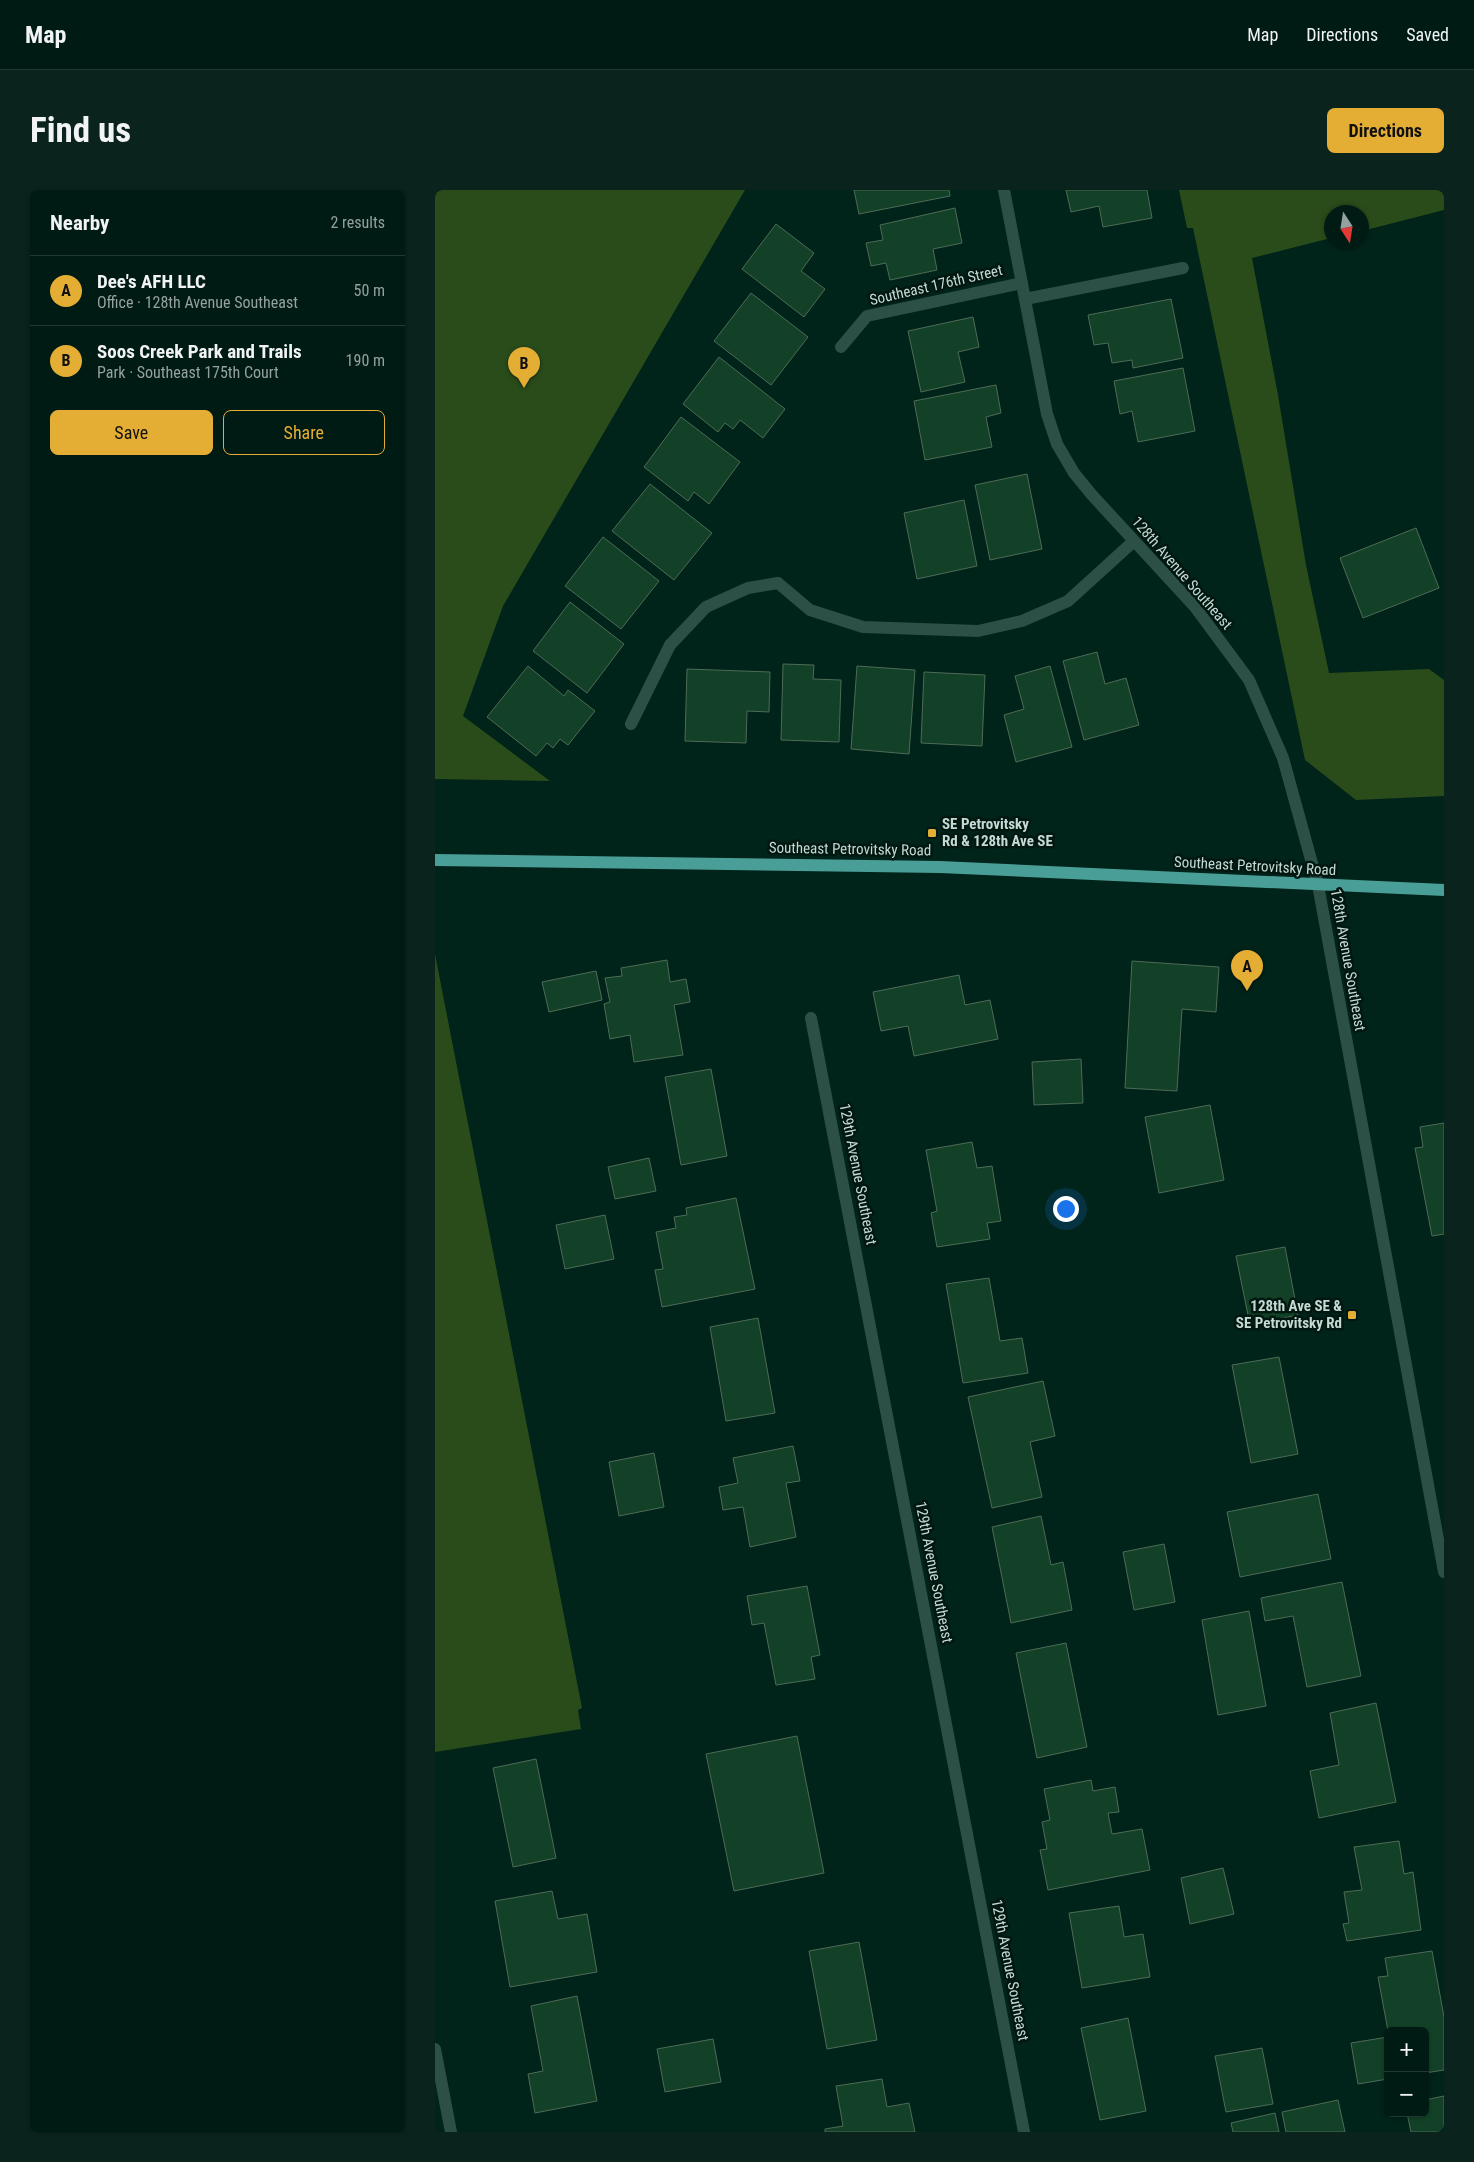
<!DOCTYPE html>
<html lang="en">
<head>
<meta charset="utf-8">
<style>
  :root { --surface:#001a14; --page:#0a231d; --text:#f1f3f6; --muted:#95a1a0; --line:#223834; --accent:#e4ae35 }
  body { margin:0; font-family:"Roboto Condensed",sans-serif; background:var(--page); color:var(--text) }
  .controls { position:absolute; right:15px; bottom:15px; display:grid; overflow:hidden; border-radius:8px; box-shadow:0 1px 4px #0004 }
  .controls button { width:45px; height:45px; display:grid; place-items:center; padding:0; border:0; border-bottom:1px solid var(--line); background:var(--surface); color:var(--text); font:25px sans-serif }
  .compass { position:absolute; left:889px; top:15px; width:45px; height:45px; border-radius:50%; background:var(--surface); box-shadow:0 1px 4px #0004; rotate:168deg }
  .you { position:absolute; left:630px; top:1018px; width:18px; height:18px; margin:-12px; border:4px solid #fff; border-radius:50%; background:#1a73e8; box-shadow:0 0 0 8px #1a73e833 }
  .badge { display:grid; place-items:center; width:32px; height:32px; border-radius:50%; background:var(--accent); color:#111; font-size:16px; font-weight:700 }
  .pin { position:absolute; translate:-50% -41px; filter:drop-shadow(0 1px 2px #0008) }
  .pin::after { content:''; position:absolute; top:26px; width:18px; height:15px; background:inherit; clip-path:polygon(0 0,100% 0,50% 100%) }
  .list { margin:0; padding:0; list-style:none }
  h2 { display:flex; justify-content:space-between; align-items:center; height:65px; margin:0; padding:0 20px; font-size:21px }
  h2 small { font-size:16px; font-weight:400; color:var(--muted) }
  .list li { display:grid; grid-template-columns:32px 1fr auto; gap:15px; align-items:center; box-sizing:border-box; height:70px; padding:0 20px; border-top:1px solid var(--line) }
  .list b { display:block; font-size:19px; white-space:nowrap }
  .list p { margin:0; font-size:16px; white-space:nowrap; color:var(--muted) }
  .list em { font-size:16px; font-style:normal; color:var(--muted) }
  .actions { display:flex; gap:10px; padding:15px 20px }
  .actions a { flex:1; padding:11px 0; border:1px solid var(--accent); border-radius:8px; text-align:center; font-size:18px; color:var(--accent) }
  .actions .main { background:var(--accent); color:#111 }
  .map { position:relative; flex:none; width:1009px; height:1942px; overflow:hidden; border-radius:8px }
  header { display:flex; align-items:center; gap:30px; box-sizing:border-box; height:70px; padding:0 25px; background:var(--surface); border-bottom:1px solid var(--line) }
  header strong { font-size:24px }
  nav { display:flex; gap:28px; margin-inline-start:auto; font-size:18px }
  .intro { display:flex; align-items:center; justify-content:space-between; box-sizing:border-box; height:120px; padding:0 30px }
  h1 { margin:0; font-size:35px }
  .button { padding:12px 22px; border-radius:8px; background:var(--accent); color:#111; font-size:18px; font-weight:700 }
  main { display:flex; gap:30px; padding:0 30px }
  aside { flex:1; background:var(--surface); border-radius:8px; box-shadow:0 1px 4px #0004 }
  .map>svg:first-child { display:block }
  .green { fill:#2a4c1b }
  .building { fill:#124127; stroke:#4e6b57 }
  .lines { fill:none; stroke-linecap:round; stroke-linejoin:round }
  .minor { stroke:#2c5046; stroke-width:12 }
  .major { stroke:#499e97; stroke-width:12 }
  .poi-dot { fill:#e4ae35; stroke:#001811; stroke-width:2 }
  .labels { text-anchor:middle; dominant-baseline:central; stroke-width:5; stroke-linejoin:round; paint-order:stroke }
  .street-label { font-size:15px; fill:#c6d9d3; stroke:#001811 }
  .poi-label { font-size:15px; font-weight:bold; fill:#c6d9d3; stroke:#001811; text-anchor:start }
</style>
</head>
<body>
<header>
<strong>Map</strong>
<nav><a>Map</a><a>Directions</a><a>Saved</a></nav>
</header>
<div class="intro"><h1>Find us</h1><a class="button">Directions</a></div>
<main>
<aside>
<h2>Nearby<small>2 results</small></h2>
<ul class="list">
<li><span class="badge">A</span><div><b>Dee's AFH LLC</b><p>Office · 128th Avenue Southeast</p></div><em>50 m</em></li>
<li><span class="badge">B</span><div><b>Soos Creek Park and Trails</b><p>Park · Southeast 175th Court</p></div><em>190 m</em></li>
</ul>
<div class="actions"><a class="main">Save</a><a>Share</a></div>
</aside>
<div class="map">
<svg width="1009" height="1942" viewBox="0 0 1009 1942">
  <rect width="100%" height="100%" fill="#00231a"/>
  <g class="green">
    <polygon points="0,0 310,0 68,416 28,526 115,591 0,589"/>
    <polygon points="744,0 1009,0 1009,20 927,41 926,22 896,22 896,48 817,68 843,205 871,375 894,483 994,479 1009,490 1009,606 921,610 870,570 758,38 752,38"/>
    <polygon points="0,764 147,1518 143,1520 146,1539 0,1562"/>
  </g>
  <g class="building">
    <polygon points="419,0 514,0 515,6 424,24"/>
    <polygon points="631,0 712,0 717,28 668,37 664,16 636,22"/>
    <polygon points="520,18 527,53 498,59 502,80 455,90 451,73 436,76 431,53 448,50 445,35"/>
    <polygon points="341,34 379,63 366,81 390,99 369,127 307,79"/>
    <polygon points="316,103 373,147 336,195 279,151"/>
    <polygon points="736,109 748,168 698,178 697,170 677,173 673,153 659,155 653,125"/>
    <polygon points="538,127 544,157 523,162 530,192 486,202 473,141"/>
    <polygon points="284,167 350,219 328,248 305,230 298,239 290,233 283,242 248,214"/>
    <polygon points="748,178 760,241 703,252 697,221 685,224 679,191"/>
    <polygon points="561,195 566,223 551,227 557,257 490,270 479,211"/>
    <polygon points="246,227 305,272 274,314 259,302 253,311 209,277"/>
    <polygon points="592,284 607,359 555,370 540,295"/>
    <polygon points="215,294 277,343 239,390 177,341"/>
    <polygon points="529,310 542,376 482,389 469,323"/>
    <polygon points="981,338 1004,398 928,428 905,368"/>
    <polygon points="168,347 224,391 186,439 130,396"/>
    <polygon points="135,412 189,454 152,503 98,461"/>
    <polygon points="662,462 670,494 691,488 704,535 649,550 628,471"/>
    <polygon points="348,474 379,475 378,489 406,490 404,552 346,550"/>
    <polygon points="93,476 129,506 133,500 160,521 133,555 125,549 118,558 112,553 101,566 52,527"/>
    <polygon points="422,476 480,480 474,564 416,559"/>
    <polygon points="615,476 637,557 581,572 569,525 589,519 580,486"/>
    <polygon points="252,479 335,482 334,522 312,521 311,553 250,551"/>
    <polygon points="489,482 550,485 547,556 486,553"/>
    <polygon points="232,770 235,792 251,789 255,812 239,815 248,865 199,872 195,845 175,849 169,814 175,812 170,788 187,786 186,778"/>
    <polygon points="697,771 784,777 781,822 747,819 742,901 690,898"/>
    <polygon points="161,781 167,810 114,822 107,792"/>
    <polygon points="524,785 530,815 555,810 563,849 479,866 473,836 446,841 438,802"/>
    <polygon points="646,869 648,913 599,915 597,872"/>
    <polygon points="276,879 292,966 246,975 230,887"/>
    <polygon points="775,915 789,990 724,1003 710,927"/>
    <polygon points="1009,933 1009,1044 997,1046 980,958 988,957 985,937"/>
    <polygon points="537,952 542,978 557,976 566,1031 552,1033 555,1049 502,1057 496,1023 502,1021 491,960"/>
    <polygon points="214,968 221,1001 180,1009 173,977"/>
    <polygon points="301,1008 320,1099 227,1117 220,1080 228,1079 221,1042 241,1038 239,1027 252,1025 251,1018"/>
    <polygon points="170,1025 179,1069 130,1079 121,1035"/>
    <polygon points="850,1057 863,1125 815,1135 801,1066"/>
    <polygon points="554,1088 565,1151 587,1148 593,1183 528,1193 511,1094"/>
    <polygon points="323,1128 340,1223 291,1231 275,1137"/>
    <polygon points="844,1167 863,1264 816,1273 797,1175"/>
    <polygon points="608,1191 620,1246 595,1252 607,1307 557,1318 533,1207"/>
    <polygon points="358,1256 365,1291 351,1293 361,1347 315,1357 308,1317 288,1320 284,1297 303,1293 298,1268"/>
    <polygon points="219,1263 229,1317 184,1326 174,1272"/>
    <polygon points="883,1304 896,1369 805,1387 792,1322"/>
    <polygon points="606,1326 616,1375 628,1372 637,1420 576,1433 557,1337"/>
    <polygon points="729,1354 740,1412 699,1420 688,1362"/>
    <polygon points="907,1392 926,1486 872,1497 858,1426 830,1431 826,1408"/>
    <polygon points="372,1396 385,1465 376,1467 380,1489 341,1495 329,1433 317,1435 312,1406"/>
    <polygon points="814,1421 831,1516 783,1525 767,1430"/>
    <polygon points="631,1453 652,1557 602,1568 581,1463"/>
    <polygon points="941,1513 961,1612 884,1628 875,1581 904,1575 895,1523"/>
    <polygon points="362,1546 389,1683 299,1701 271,1564"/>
    <polygon points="101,1569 121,1668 78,1677 58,1578"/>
    <polygon points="656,1590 658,1601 680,1597 684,1622 673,1623 677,1644 707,1639 715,1680 613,1700 605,1660 612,1659 607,1632 615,1630 609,1599"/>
    <polygon points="964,1651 969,1684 978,1682 986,1740 912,1751 908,1734 914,1733 909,1702 927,1700 919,1657"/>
    <polygon points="788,1678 799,1724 755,1734 746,1688"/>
    <polygon points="117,1701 123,1729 152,1724 162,1782 75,1797 60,1711"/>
    <polygon points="684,1716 689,1747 708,1744 715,1787 647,1798 634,1723"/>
    <polygon points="424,1752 442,1850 392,1859 374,1761"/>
    <polygon points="997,1761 1009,1827 1009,1880 990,1883 990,1841 953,1841 943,1787 953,1786 950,1768"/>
    <polygon points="142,1806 162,1911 100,1923 93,1884 108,1881 96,1816"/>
    <polygon points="693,1828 711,1921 665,1930 646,1838"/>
    <polygon points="953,1847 953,1889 923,1894 916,1853"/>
    <polygon points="278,1849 286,1892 230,1902 222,1859"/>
    <polygon points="827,1858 838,1914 791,1922 780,1866"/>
    <polygon points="447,1889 452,1917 474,1913 480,1942 390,1942 390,1939 408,1936 401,1896"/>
    <polygon points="1009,1906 1009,1942 976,1942 972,1923 990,1923 990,1910"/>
    <polygon points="903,1910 910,1942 851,1942 847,1922"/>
    <polygon points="840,1923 844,1942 798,1942 796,1933"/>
  </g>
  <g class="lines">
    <g class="minor">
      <polyline points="569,0 612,224 622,254 639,283 657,305 760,417 814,490 848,568 883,695 1009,1382"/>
      <polyline points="590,109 748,78"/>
      <polyline points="406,157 432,126 587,93"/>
      <polyline points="196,534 235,455 271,417 313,398 343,393 375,420 428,437 543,441 587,431 633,411 699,351"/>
      <polyline points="376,828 589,1942"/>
      <polyline points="0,1859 16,1942"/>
    </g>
    <polyline class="major" points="0,670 505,677 1009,700"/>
  </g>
  <g class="poi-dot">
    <rect x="492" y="638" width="10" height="10" rx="2.5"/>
    <rect x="912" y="1120" width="10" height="10" rx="2.5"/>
  </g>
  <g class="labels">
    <g class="street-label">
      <text transform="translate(501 95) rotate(-13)">Southeast 176th Street</text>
      <text transform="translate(747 383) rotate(49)">128th Avenue Southeast</text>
      <text transform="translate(415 659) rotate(1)">Southeast Petrovitsky Road</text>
      <text transform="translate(820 676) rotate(3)">Southeast Petrovitsky Road</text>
      <text transform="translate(913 770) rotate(80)">128th Avenue Southeast</text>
      <text transform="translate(423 984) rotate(79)">129th Avenue Southeast</text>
      <text transform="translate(499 1382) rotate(79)">129th Avenue Southeast</text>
      <text transform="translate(575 1780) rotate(79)">129th Avenue Southeast</text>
    </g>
    <g class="poi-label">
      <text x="507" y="634">SE Petrovitsky<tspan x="507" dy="17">Rd &amp; 128th Ave SE</tspan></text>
      <text x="907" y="1116" text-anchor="end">128th Ave SE &amp;<tspan x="907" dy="17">SE Petrovitsky Rd</tspan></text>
    </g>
  </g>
</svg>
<div class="controls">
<button>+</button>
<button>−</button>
</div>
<svg class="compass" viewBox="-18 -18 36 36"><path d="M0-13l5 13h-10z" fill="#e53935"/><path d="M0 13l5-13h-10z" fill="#95a1a0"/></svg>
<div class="you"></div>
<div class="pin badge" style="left:812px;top:801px">A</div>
<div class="pin badge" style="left:89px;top:198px">B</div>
</div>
</main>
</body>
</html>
